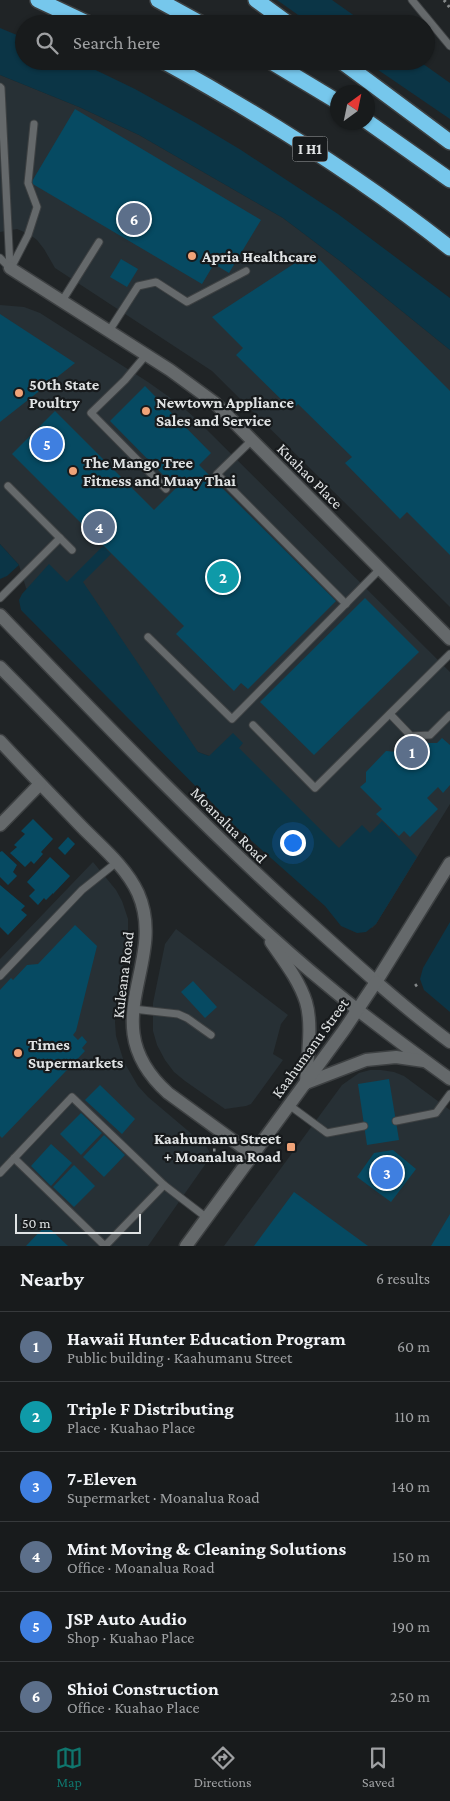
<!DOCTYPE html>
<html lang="en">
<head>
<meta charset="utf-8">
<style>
  :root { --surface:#181b1c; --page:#252829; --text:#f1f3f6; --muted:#9fa1a3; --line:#36393b; --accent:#0f766e }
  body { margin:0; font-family:"Crimson Pro",serif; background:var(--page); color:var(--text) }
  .compass { position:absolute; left:330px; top:85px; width:45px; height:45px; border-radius:50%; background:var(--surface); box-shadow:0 1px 4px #0004; rotate:33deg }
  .scale { position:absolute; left:15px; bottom:12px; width:126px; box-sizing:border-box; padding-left:5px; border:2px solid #e0e3e4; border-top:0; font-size:14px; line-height:18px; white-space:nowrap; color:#e0e3e4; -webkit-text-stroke:4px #171a1c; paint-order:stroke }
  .you { position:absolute; left:292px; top:842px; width:18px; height:18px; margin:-12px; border:4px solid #fff; border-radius:50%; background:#1a73e8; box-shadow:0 0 0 8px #1a73e833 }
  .badge { display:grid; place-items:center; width:32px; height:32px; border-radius:50%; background:var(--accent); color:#fff; font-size:16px; font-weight:700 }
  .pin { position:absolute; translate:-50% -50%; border:2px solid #fff; box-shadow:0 1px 5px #0006 }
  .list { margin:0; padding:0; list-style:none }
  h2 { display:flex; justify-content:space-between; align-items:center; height:65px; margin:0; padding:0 20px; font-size:21px }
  h2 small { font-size:16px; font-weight:400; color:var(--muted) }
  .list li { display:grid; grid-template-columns:32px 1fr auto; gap:15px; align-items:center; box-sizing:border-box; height:70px; padding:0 20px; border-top:1px solid var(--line) }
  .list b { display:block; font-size:19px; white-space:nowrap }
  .list p { margin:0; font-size:16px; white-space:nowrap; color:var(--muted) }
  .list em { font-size:16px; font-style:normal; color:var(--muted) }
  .icon { flex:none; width:28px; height:28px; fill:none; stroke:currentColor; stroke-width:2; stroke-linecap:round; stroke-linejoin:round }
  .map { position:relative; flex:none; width:450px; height:1246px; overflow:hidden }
  .search { position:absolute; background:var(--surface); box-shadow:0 1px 4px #0004; left:15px; right:15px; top:15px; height:55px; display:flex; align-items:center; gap:12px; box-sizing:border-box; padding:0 18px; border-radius:28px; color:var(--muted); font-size:19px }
  .sheet { height:485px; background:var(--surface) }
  nav { display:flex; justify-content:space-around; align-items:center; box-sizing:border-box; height:70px; border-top:1px solid var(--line); background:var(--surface); font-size:14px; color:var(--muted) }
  nav a { display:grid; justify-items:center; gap:2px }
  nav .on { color:var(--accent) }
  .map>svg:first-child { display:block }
  .built { fill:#273035 }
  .green { fill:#0b3546 }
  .building { fill:#064a62 }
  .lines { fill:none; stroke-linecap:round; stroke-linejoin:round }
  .service-casing { stroke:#3d4042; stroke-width:9 }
  .minor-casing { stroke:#3d4042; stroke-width:15 }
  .tertiary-casing { stroke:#3d4042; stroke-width:15 }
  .secondary-casing { stroke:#3d4042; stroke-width:15 }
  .motorway-casing { stroke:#3d4042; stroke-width:18 }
  .path { stroke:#85898a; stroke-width:3; stroke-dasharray:2.5 4; stroke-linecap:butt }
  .service { stroke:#65696b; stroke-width:7 }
  .minor { stroke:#65696b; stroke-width:12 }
  .tertiary { stroke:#65696b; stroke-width:12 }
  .secondary { stroke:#65696b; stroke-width:12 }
  .motorway { stroke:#76c7ec; stroke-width:15 }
  .poi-dot { fill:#f0a378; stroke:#171a1c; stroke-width:2 }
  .labels { text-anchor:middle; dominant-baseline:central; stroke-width:4.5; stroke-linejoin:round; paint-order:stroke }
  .shield { fill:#171a1c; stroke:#a4a7a8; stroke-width:1 }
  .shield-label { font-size:15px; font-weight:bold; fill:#e0e3e4 }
  .poi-label { font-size:16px; font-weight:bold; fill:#e0e3e4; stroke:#171a1c; text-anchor:start }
  .street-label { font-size:16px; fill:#e0e3e4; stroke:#171a1c }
</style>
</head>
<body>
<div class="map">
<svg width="450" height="1246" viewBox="0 0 450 1246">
  <rect width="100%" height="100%" fill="#202426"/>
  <g class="built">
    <polygon points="0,75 79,107 139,135 283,218 340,261 450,350 450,607 212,371 55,268 44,249 37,240 29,234 17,229 0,232"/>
    <polygon points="0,305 24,307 40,313 148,382 179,404 195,418 450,672 450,804 376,924 372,928 209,756 198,752 26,588 19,565 0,544"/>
    <polygon points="93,862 116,890 122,901 128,919 128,939 117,997 115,1022 116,1036 124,1062 138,1086 148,1097 206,1146 209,1151 209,1159 148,1246 0,1246 0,959"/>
    <polygon points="176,929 288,1015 281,1024 273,1054 283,1060 251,1104 246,1106 225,1109 185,1081 174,1072 165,1060 157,1045 153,1031 153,1003 165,944"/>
    <polygon points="370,1070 381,1070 394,1072 404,1076 450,1110 450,1246 224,1246 342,1085 359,1073"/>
  </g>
  <g class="green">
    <polygon points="277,0 332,0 366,24 311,24"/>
    <polygon points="0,28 24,38 24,61 77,61 135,89 196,123 241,150 338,214 450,298 450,350 340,261 283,218 139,135 79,107 0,75"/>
    <polygon points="365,61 419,61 450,83 450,119"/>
    <polygon points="0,544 19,565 7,576 0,579"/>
    <polygon points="103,546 111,554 83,582 198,752 209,756 233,733 243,743 239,748 339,848 362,825 370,833 382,821 417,857 376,924 366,932 357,933 341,926 325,906 235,826 21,610 19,600 22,594 49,564 67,582"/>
    <polygon points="450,922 450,1012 424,990 420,979 423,968"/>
  </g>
  <g class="building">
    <polygon points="75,109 261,220 229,273 214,264 202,284 31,183"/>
    <polygon points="312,252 450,391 450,555 407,512 400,519 345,463 352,457 298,404 292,410 236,355 243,348 212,317"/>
    <polygon points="121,259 138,269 127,287 110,277"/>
    <polygon points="0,314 75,363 0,422"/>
    <polygon points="145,386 211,453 199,465 336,601 248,689 241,683 234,691 176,634 184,626 12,454 55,411 154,510 176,488 110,421"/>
    <polygon points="365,598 419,652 314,755 260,702"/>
    <polygon points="442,738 450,745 450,785 443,793 438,787 427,798 438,809 410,837 404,831 399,836 376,814 382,809 360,787 366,782 366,772 386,751 398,752 408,743 437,743"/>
    <polygon points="33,819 53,839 41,852 43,854 34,864 31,861 25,867 10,853 17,847 14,845 25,834 21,831"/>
    <polygon points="68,837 75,844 65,855 58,848"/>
    <polygon points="2,851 17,865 13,872 17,876 8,885 0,877 0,852"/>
    <polygon points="50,857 70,876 53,894 53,893 46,900 44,898 38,905 29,896 35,890 27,882"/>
    <polygon points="0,885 25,906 21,910 27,915 8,935 0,927"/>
    <polygon points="75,925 97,946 76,1031 73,1035 78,1040 82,1036 87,1042 82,1048 85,1051 2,1138 0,1136 0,990 11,978 13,980 27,965 38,964"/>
    <polygon points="193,981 217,1007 205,1018 181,992"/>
    <polygon points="389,1079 399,1140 367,1145 358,1084"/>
    <polygon points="100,1085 135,1119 122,1134 85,1100"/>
    <polygon points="81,1113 102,1133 81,1155 60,1134"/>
    <polygon points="104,1135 125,1155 104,1177 83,1157"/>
    <polygon points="51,1144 72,1163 51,1186 31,1166"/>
    <polygon points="393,1150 416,1169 391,1202 357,1177 374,1153"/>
    <polygon points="74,1165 95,1186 74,1207 53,1187"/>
    <polygon points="294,1192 368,1246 254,1246"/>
    <polygon points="450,1214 450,1246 431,1246"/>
    <polygon points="46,1225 68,1246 26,1246"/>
  </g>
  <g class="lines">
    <g class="service-casing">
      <g id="service">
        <polyline points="412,0 450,46"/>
        <polyline points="0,87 1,88 10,268"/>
        <polyline points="0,258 10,268"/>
        <polyline points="11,268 28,235 37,207 28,183 34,124"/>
        <polyline points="62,301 99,242"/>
        <polyline points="109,331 138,286 156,282 187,302 246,271"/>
        <polyline points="146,355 125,380 91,413 166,489"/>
        <polyline points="252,440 217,474 346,604"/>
        <polyline points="8,486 72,550"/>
        <polyline points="0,598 60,538"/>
        <polyline points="148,637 232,719 380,569"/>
        <polyline points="390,714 411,736 430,735 450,715"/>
        <polyline points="253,725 315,788 450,654"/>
        <polyline points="0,976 82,890 117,862"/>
        <polyline points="133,1009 178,1014 187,1018 211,1035"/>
        <polyline points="289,1105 327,1133 364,1126"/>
        <polyline points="396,1121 436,1113 450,1094"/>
        <polyline points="0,1173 72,1097 164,1185 105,1246 14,1158"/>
        <polyline points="164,1185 207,1218"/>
      </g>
    </g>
    <g class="minor-casing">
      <g id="minor">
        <polyline points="10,268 170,370 215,403 450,639"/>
        <path d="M0,741C26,769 52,796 79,824C99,845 125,865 138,893C169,963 91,1024 168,1093L253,1155"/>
        <polyline points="0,825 40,784"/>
      </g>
    </g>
    <g class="tertiary-casing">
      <polyline id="tertiary" points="376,982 450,863"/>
    </g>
    <g class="secondary-casing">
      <g id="secondary">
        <path d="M0,615C103,722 206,830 317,929C360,968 403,1007 450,1042"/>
        <path d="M0,667C107,775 210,888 327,985C366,1018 409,1049 450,1079"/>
        <path d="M271,942C284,961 299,980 306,1002C313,1025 307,1059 306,1083"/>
        <polyline points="306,1083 366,1060 396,1057 424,1061"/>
        <polyline points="186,1246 344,1030 376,982"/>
      </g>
    </g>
    <g class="motorway-casing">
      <g id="motorway">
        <polyline points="38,0 89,24"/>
        <polyline points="158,0 202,24"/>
        <polyline points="256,0 289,24"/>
        <path d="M163,61C263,116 360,177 450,248"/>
        <polyline points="270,61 338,102"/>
        <polyline points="341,61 450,142"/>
        <polyline points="368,122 450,180"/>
      </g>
    </g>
    <g class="path">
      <polyline points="444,0 450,8"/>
      <polyline points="415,986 418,984"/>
      <polyline points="213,1150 218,1150"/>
    </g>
    <use href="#service" class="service"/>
    <use href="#minor" class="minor"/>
    <use href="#tertiary" class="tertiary"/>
    <use href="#secondary" class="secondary"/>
    <use href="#motorway" class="motorway"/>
  </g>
  <g class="poi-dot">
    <circle cx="192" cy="256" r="5"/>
    <circle cx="19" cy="393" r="5"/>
    <circle cx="146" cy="411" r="5"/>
    <circle cx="73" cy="471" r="5"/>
    <circle cx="18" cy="1053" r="5"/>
    <rect x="286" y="1142" width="10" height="10" rx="2.5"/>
  </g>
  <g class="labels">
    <rect class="shield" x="292.5" y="136.5" width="35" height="25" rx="4"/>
    <g class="shield-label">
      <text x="310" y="149">I H1</text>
    </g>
    <g class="poi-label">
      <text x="202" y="256">Apria Healthcare</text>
      <text x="29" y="384">50th State<tspan x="29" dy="18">Poultry</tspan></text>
      <text x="156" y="402">Newtown Appliance<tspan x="156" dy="18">Sales and Service</tspan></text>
      <text x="83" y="462">The Mango Tree<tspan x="83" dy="18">Fitness and Muay Thai</tspan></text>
      <text x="28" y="1044">Times<tspan x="28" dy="18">Supermarkets</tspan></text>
      <text x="281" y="1138" text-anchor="end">Kaahumanu Street<tspan x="281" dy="18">+ Moanalua Road</tspan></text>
    </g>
    <g class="street-label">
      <text transform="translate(310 476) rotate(45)">Kuahao Place</text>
      <text transform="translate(229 825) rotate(45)">Moanalua Road</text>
      <text transform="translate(123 975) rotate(-83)">Kuleana Road</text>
      <text transform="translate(310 1048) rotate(-54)">Kaahumanu Street</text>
    </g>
  </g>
</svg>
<svg class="compass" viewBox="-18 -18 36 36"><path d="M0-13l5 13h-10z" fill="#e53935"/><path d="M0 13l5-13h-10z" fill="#9fa1a3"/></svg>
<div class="scale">50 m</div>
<div class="you"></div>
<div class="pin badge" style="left:412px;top:752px;background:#5c6f8a">1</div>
<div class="pin badge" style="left:223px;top:577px;background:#0f9aa8">2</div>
<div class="pin badge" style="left:387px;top:1173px;background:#3f7fe0">3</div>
<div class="pin badge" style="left:99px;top:527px;background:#5c6f8a">4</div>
<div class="pin badge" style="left:47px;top:444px;background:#3f7fe0">5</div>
<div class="pin badge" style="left:134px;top:219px;background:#5c6f8a">6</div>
<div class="search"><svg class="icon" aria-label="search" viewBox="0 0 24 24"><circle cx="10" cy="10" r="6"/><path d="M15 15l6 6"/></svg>Search here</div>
</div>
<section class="sheet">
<h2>Nearby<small>6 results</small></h2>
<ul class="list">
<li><span class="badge" style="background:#5c6f8a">1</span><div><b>Hawaii Hunter Education Program</b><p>Public building · Kaahumanu Street</p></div><em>60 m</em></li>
<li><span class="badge" style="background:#0f9aa8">2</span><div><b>Triple F Distributing</b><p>Place · Kuahao Place</p></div><em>110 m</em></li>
<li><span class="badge" style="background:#3f7fe0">3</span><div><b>7-Eleven</b><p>Supermarket · Moanalua Road</p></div><em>140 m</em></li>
<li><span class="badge" style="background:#5c6f8a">4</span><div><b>Mint Moving &amp; Cleaning Solutions</b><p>Office · Moanalua Road</p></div><em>150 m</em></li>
<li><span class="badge" style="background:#3f7fe0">5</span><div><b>JSP Auto Audio</b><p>Shop · Kuahao Place</p></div><em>190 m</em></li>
<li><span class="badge" style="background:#5c6f8a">6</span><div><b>Shioi Construction</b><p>Office · Kuahao Place</p></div><em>250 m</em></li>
</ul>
</section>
<nav>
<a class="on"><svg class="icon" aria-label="map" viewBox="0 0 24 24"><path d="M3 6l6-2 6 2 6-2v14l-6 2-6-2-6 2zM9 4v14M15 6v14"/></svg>Map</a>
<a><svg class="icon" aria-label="directions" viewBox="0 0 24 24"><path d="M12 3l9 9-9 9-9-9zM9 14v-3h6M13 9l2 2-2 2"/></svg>Directions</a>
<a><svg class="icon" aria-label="saved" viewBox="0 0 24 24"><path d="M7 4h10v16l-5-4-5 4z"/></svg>Saved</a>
</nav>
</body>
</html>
